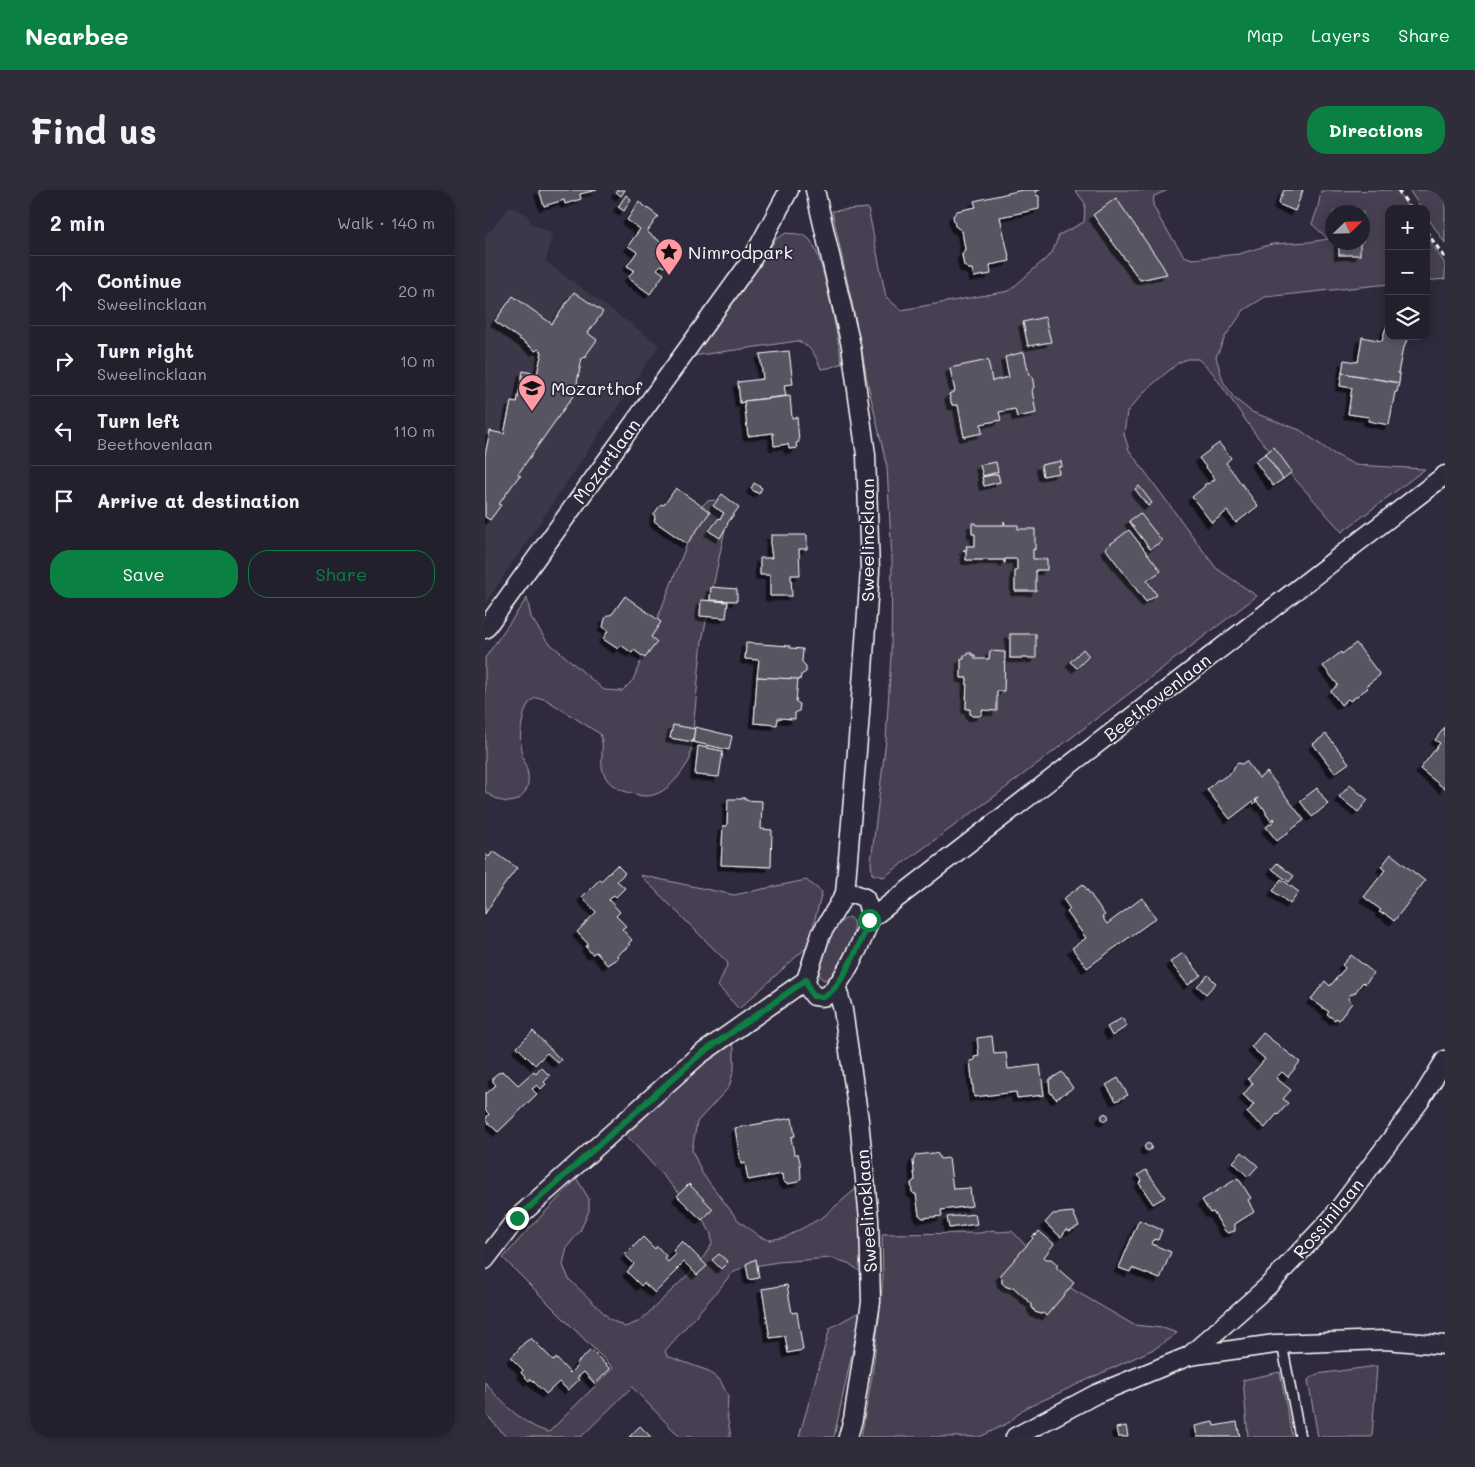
<!DOCTYPE html>
<html lang="en">
<head>
<meta charset="utf-8">
<style>
  :root { --surface:#23202e; --page:#2f2d3a; --text:#f1f3f6; --muted:#a3a3aa; --line:#403e4a; --accent:#0b8043 }
  body { margin:0; font-family:Mali,sans-serif; background:var(--page); color:var(--text) }
  .controls { position:absolute; right:15px; top:15px; display:grid; overflow:hidden; border-radius:10px; box-shadow:0 2px 12px #0003 }
  .controls button { width:45px; height:45px; display:grid; place-items:center; padding:0; border:0; border-bottom:1px solid var(--line); background:var(--surface); color:var(--text); font:25px sans-serif }
  .compass { position:absolute; left:840px; top:15px; width:45px; height:45px; border-radius:50%; background:var(--surface); box-shadow:0 2px 12px #0003; rotate:67deg }
  .stop { position:absolute; width:15px; height:15px; margin:-11px; border:4px solid #0b8043; border-radius:50%; background:#fff }
  .stop.end { background:#0b8043; border-color:#fff; box-shadow:0 1px 5px #0008 }
  .list { margin:0; padding:0; list-style:none }
  h2 { display:flex; justify-content:space-between; align-items:center; height:65px; margin:0; padding:0 20px; font-size:21px }
  h2 small { font-size:16px; font-weight:400; color:var(--muted) }
  .list li { display:grid; grid-template-columns:32px 1fr auto; gap:15px; align-items:center; box-sizing:border-box; height:70px; padding:0 20px; border-top:1px solid var(--line) }
  .list b { display:block; font-size:19px; white-space:nowrap }
  .list p { margin:0; font-size:16px; white-space:nowrap; color:var(--muted) }
  .list em { font-size:16px; font-style:normal; color:var(--muted) }
  .actions { display:flex; gap:10px; padding:15px 20px }
  .actions a { flex:1; padding:11px 0; border:1px solid var(--accent); border-radius:20px; text-align:center; font-size:18px; color:var(--accent) }
  .actions .main { background:var(--accent); color:#fff }
  .icon { flex:none; width:28px; height:28px; fill:none; stroke:currentColor; stroke-width:2; stroke-linecap:round; stroke-linejoin:round }
  .map { position:relative; flex:none; width:960px; height:1247px; overflow:hidden; border-radius:20px }
  header { display:flex; align-items:center; gap:30px; box-sizing:border-box; height:70px; padding:0 25px; background:var(--accent); color:#fff }
  header strong { font-size:24px }
  nav { display:flex; gap:28px; margin-inline-start:auto; font-size:18px }
  .intro { display:flex; align-items:center; justify-content:space-between; box-sizing:border-box; height:120px; padding:0 30px }
  h1 { margin:0; font-size:35px }
  .button { padding:12px 22px; border-radius:20px; background:var(--accent); color:#fff; font-size:18px; font-weight:700 }
  main { display:flex; gap:30px; padding:0 30px }
  aside { flex:1; background:var(--surface); border-radius:20px; box-shadow:0 2px 12px #0003 }
  .map>svg:first-child { display:block }
  .built { fill:#3c3749 }
  .green { fill:#464152; stroke:#a2a0a8; fill-rule:evenodd }
  .building { fill:#595564; stroke:#fff; filter:url(#shadow) }
  .lines { fill:none; stroke-linecap:round; stroke-linejoin:round }
  .service-casing { stroke:#fff; stroke-width:12 }
  .minor-casing { stroke:#fff; stroke-width:21 }
  .path { stroke:#fff; stroke-width:3; stroke-dasharray:5 4; stroke-linecap:butt }
  .service { stroke:#2f2a3d; stroke-width:9 }
  .minor { stroke:#2f2a3d; stroke-width:18 }
  .route { stroke:#0b8043; stroke-width:6 }
  .labels { text-anchor:middle; dominant-baseline:central; stroke-width:4; stroke-linejoin:round; paint-order:stroke }
  .poi-label { font-size:18px; fill:#fff; stroke:#2f2a3d; text-anchor:start }
  .street-label { font-size:18px; fill:#fff; stroke:#2f2a3d }
</style>
</head>
<body>
<header>
<strong>Nearbee</strong>
<nav><a>Map</a><a>Layers</a><a>Share</a></nav>
</header>
<div class="intro"><h1>Find us</h1><a class="button">Directions</a></div>
<main>
<aside>
<h2>2 min<small>Walk · 140 m</small></h2>
<ul class="list">
<li><svg class="icon" aria-label="ahead" viewBox="0 0 24 24"><path d="M12 20V5M6 11l6-6 6 6"/></svg><div><b>Continue</b><p>Sweelincklaan</p></div><em>20 m</em></li>
<li><svg class="icon" aria-label="right" viewBox="0 0 24 24"><path d="M7 20v-9h11M14 6l5 5-5 5"/></svg><div><b>Turn right</b><p>Sweelincklaan</p></div><em>10 m</em></li>
<li><svg class="icon" aria-label="left" viewBox="0 0 24 24"><path d="M17 20v-9H6M10 6l-5 5 5 5"/></svg><div><b>Turn left</b><p>Beethovenlaan</p></div><em>110 m</em></li>
<li><svg class="icon" aria-label="arrive" viewBox="0 0 24 24"><path d="M6 21V4h12l-3 4 3 4H6"/></svg><div><b>Arrive at destination</b></div></li>
</ul>
<div class="actions"><a class="main">Save</a><a>Share</a></div>
</aside>
<div class="map">
<svg width="960" height="1247" viewBox="0 0 960 1247">
  <defs>
    <filter id="shadow"><feDropShadow dx="-4.5" dy="4.5" stdDeviation="0" flood-color="#0009"/></filter>
  </defs>
  <rect width="100%" height="100%" fill="#2f2a3d"/>
  <filter id="ink" filterUnits="userSpaceOnUse"><feTurbulence type="fractalNoise" baseFrequency=".02" numOctaves="2"/><feDisplacementMap in="SourceGraphic" scale="10" xChannelSelector="R" yChannelSelector="G"/><feConvolveMatrix kernelMatrix="1 2 1 2 8 2 1 2 1" color-interpolation-filters="sRGB"/></filter>
  <g filter="url(#ink)">
    <polygon class="built" points="25,16 42,25 48,35 67,43 61,72 174,155 0,414 0,45 8,38"/>
    <g class="green">
      <path d="M590,0H683L669,6L668,15L676,31L699,66L708,69L754,64L787,54L825,52L843,49L827,34L833,17L836,1L912,0L924,19H904V94L780,107L759,120L740,147L731,167L738,191L749,208L767,222L815,240L846,262L870,275L940,279L857,342L771,245L727,182L713,169H702L693,173L661,200L642,222L639,244L644,260L731,378L772,406L510,606L399,687L387,684L386,672L401,550L406,465L407,370L402,277L383,195L374,145L347,21L383,18L401,107L416,120L524,101L567,63L574,45L599,32L600,13ZM848,22H878V52H848Z"/>
      <polygon points="924,0 960,0 960,53 941,25 941,19 937,19"/>
      <path d="M301,43C309,44 317,43 323,48C338,59 353,151 357,173L344,178L336,179C330,165 328,158 313,151L208,166L291,49Z"/>
      <polygon points="941,45 960,74 960,89 941,91"/>
      <path d="M230,310L237,319L240,339L217,451L205,569C196,585 180,607 159,606C155,606 151,604 147,603C138,602 127,597 121,588C112,575 121,558 115,544L60,509L50,508C49,509 45,512 44,513C37,522 34,548 36,559C37,568 42,576 43,585C45,600 37,612 22,612C14,611 6,606 0,602V468L42,408L46,427L61,450L119,500L137,501L148,490L217,316L222,311Z"/>
      <polygon points="155,685 249,705 321,690 337,702 323,756 254,819 233,796 243,773"/>
      <path d="M365,727C378,740 354,787 339,790L335,787C331,770 348,731 365,727Z"/>
      <path d="M246,852L249,858V879L244,897L212,932L207,960L217,983L253,1030L275,1047L284,1050L301,1047L338,1027L374,996L376,1030V1082L363,1073L346,1068L293,1072L257,1078L246,1084L235,1098L180,1161L182,1166L221,1180L235,1190L243,1206L242,1225L246,1247H195L147,1197L96,1247H21L0,1223V1192C15,1211 40,1237 64,1242L128,1178L18,1068L40,1043L92,989L104,1009V1021L95,1041L82,1057L78,1075L84,1089L125,1129L140,1137L155,1131L213,1075L227,1054L226,1044L219,1031L141,945L211,880Z"/>
      <polygon points="508,1040 513,1042 527,1041 575,1092 649,1135 678,1138 692,1143 671,1158 537,1220 525,1232 495,1247 376,1247 387,1186 395,1119 398,1086 397,1044 495,1043"/>
      <polygon points="376,1121 349,1247 314,1247 345,1138"/>
      <polygon points="892,1176 887,1247 833,1247 823,1190 832,1184"/>
      <polygon points="795,1182 807,1247 763,1247 758,1190"/>
    </g>
    <g class="building">
      <polygon points="54,0 112,0 95,4 96,9 80,14 79,10 59,16"/>
      <polygon points="132,0 140,0 136,6 131,2"/>
      <polygon points="537,0 555,0 550,1 551,5 554,6 554,19 515,27 525,71 505,75 506,84 489,87 487,79 484,79 479,76 477,65 480,59 477,41 470,36 468,26 472,21 491,17 489,11"/>
      <polygon points="799,0 818,0 810,21 793,14"/>
      <polygon points="141,5 146,9 139,21 133,17"/>
      <polygon points="631,8 677,75 682,84 655,90 608,25"/>
      <polygon points="154,12 173,26 162,42 187,60 181,67 184,70 179,77 176,75 172,79 179,84 165,104 143,88 149,80 142,76 152,62 143,56 155,39 142,30"/>
      <rect x="854" y="52" width="21" height="13"/>
      <polygon points="89,102 118,122 103,143 112,150 101,165 102,167 97,168 92,193 97,196 95,196 33,284 36,286 34,286 14,314 16,315 5,330 0,327 0,265 5,241 19,244 26,212 32,213 38,181 52,184 57,162 53,159 51,161 10,131 28,106 67,134"/>
      <polygon points="560,127 566,152 543,156 538,132"/>
      <polygon points="904,132 904,146 923,146 919,158 918,158 913,183 915,184 914,193 857,183 859,170 873,172 877,147 897,151 900,140"/>
      <polygon points="304,161 308,194 299,195 301,206 259,211 259,212 255,213 253,192 278,189 275,164"/>
      <polygon points="539,162 544,185 547,186 549,197 547,200 551,223 532,227 530,219 514,222 516,230 496,234 497,243 479,247 473,215 467,215 464,204 470,201 465,178 503,170 507,191 524,187 520,167"/>
      <polygon points="857,183 914,193 912,202 910,202 904,235 883,231 884,227 863,224 867,198 855,196"/>
      <polygon points="305,206 307,228 312,227 314,252 311,253 312,258 304,259 303,254 289,256 288,243 263,246 259,211"/>
      <polygon points="734,253 746,268 741,273 773,316 751,333 742,321 727,333 707,307 720,296 719,295 722,293 723,294 730,289 714,268"/>
      <polygon points="789,257 807,282 798,289 780,264"/>
      <polygon points="780,264 798,289 788,296 770,271"/>
      <polygon points="576,271 577,276 573,277 574,283 558,286 556,275"/>
      <polygon points="511,272 513,282 498,286 495,275"/>
      <polygon points="513,284 515,292 499,296 497,287"/>
      <polygon points="269,293 277,298 274,304 266,299"/>
      <polygon points="654,296 667,313 663,316 650,299"/>
      <polygon points="191,298 225,322 202,354 169,331 170,328 169,324 176,314 179,315"/>
      <polygon points="237,304 254,317 242,334 243,334 235,348 224,341 234,328 235,329 239,323 228,316"/>
      <polygon points="655,323 677,351 665,359 644,331"/>
      <polygon points="519,331 520,335 533,335 533,339 550,339 550,360 548,359 548,369 562,369 562,380 551,380 551,401 530,401 530,380 532,380 532,369 520,369 520,373 519,373 519,370 481,370 481,361 478,360 482,360 481,356 490,356 490,344 487,344 487,333 491,333 491,335 519,335"/>
      <polygon points="644,340 676,381 662,391 672,405 661,412 620,358"/>
      <polygon points="286,345 322,345 322,359 314,359 315,385 306,385 307,406 285,406 285,385 275,385 275,368 287,368 285,353 286,352"/>
      <polygon points="226,397 252,399 252,411 225,410"/>
      <polygon points="140,406 176,432 166,447 172,452 160,468 149,460 147,463 136,455 133,459 118,449 123,441 118,437 120,429 122,426 127,424"/>
      <polygon points="216,410 243,412 241,428 215,426"/>
      <rect x="525" y="444" width="26" height="24"/>
      <polygon points="261,453 305,456 305,458 318,459 317,472 321,476 321,482 316,485 315,490 272,487 274,470 260,469"/>
      <polygon points="871,453 895,485 881,496 883,498 865,511 863,509 856,515 846,501 853,495 838,476 856,462 857,464"/>
      <polygon points="598,459 604,466 592,478 585,472"/>
      <polygon points="505,461 520,462 519,501 512,501 512,521 497,520 497,524 494,526 487,526 485,524 485,519 481,519 482,488 476,488 476,469 479,469 479,465 483,465 483,463 487,463 487,465 490,465 490,469 504,469"/>
      <polygon points="272,487 313,489 311,512 315,514 314,521 310,523 310,529 293,528 292,535 269,533"/>
      <polygon points="188,535 210,539 208,552 185,548"/>
      <polygon points="210,537 247,546 244,560 208,552"/>
      <polygon points="960,537 960,599 935,579 955,553 950,550"/>
      <polygon points="841,544 864,573 850,583 828,554"/>
      <polygon points="213,556 238,561 234,587 210,585"/>
      <polygon points="761,571 774,588 782,582 819,630 792,651 781,637 790,630 789,628 786,631 781,624 781,622 778,617 776,617 771,610 774,608 770,610 771,612 769,614 767,612 745,629 722,600 732,590 735,590 748,581 749,577 753,573 757,574"/>
      <polygon points="865,595 883,610 873,622 854,607"/>
      <polygon points="832,598 843,614 827,627 815,611"/>
      <polygon points="257,608 260,608 260,610 277,611 276,639 287,640 286,677 236,675 238,636 242,636 243,609 257,609"/>
      <polygon points="8,661 32,678 11,706 0,724 0,664 4,667"/>
      <polygon points="906,664 940,691 909,731 899,723 898,724 894,722 896,720 879,707 900,680 896,677"/>
      <polygon points="792,673 809,686 804,692 787,679"/>
      <polygon points="132,675 140,683 132,691 140,698 131,707 129,705 124,710 135,722 131,726 141,736 137,739 147,750 144,753 144,756 132,765 133,768 122,775 111,762 107,764 101,757 103,754 92,742 111,722 97,707 115,689 116,691"/>
      <polygon points="796,689 814,702 805,714 788,701"/>
      <polygon points="598,694 620,725 617,727 622,734 657,708 671,728 602,778 587,758 601,748 582,722 585,719 578,709"/>
      <polygon points="698,763 716,785 703,795 685,772"/>
      <polygon points="866,765 889,783 880,794 878,792 869,804 866,804 863,809 867,813 854,830 851,828 850,830 842,824 844,822 826,809 840,791 845,796 860,778 857,775"/>
      <polygon points="723,785 731,793 721,804 712,796"/>
      <polygon points="637,828 642,836 627,846 622,837"/>
      <polygon points="48,841 76,870 73,873 62,863 50,875 32,857"/>
      <polygon points="778,843 815,872 803,887 797,882 791,888 806,900 798,909 803,913 793,925 792,924 780,938 762,923 769,914 763,910 763,909 758,905 768,893 763,889 780,869 766,857"/>
      <polygon points="507,846 509,864 521,863 523,879 555,875 559,905 532,908 531,902 489,907 485,871 490,870 489,867 494,866 492,848"/>
      <polygon points="56,877 65,886 59,892 61,894 56,899 52,895 47,899 52,904 13,942 0,930 4,924 0,920 0,903 2,903 11,895 8,892 8,887 13,883 18,882 21,885 22,884 33,895 49,881 51,883"/>
      <polygon points="577,882 588,898 571,909 565,902 564,890"/>
      <polygon points="633,888 643,905 631,911 621,895"/>
      <circle cx="620" cy="927" r="3.5"/>
      <polygon points="307,928 310,946 306,947 309,964 313,964 315,972 316,988 313,992 302,994 298,991 297,984 263,990 260,973 256,974 250,938"/>
      <circle cx="663" cy="957" r="3.5"/>
      <polygon points="757,962 773,976 763,987 748,972"/>
      <polygon points="448,963 453,964 455,969 464,968 468,999 485,998 487,1016 456,1020 457,1026 438,1028 434,1025 431,1004 429,1004 427,1002 426,993 430,990 428,971 431,965"/>
      <polygon points="661,980 680,1007 668,1014 654,993 657,990 653,985"/>
      <polygon points="753,988 766,1008 763,1010 769,1022 750,1034 750,1041 743,1043 740,1041 728,1022 725,1023 717,1010"/>
      <polygon points="204,994 228,1019 217,1030 192,1006"/>
      <polygon points="588,1022 594,1036 584,1041 582,1039 576,1047 560,1033 568,1024"/>
      <polygon points="490,1024 492,1034 464,1038 462,1027"/>
      <polygon points="654,1030 677,1040 673,1050 669,1049 667,1054 686,1062 675,1089 647,1078 645,1082 634,1078"/>
      <polygon points="554,1041 569,1054 559,1067 561,1069 566,1069 572,1074 572,1078 589,1093 561,1126 558,1123 556,1124 550,1122 547,1117 547,1114 528,1097 525,1098 520,1096 517,1093 517,1088 515,1086 548,1048 547,1047 550,1044 551,1045"/>
      <polygon points="158,1047 170,1059 172,1056 181,1066 179,1068 183,1072 191,1064 188,1061 197,1051 222,1076 212,1085 199,1072 191,1080 192,1081 170,1103 159,1093 156,1096 142,1082 149,1074 140,1065"/>
      <polygon points="234,1064 243,1072 236,1079 227,1070"/>
      <polygon points="271,1069 274,1088 264,1090 261,1074"/>
      <polygon points="302,1095 307,1123 312,1122 318,1160 303,1163 300,1146 285,1148 277,1099"/>
      <polygon points="46,1148 69,1171 71,1168 85,1183 93,1175 91,1174 106,1160 125,1179 110,1194 99,1182 92,1188 94,1190 83,1200 74,1192 61,1204 46,1189 44,1191 36,1183 38,1180 26,1168 39,1153"/>
      <polygon points="728,1232 729,1236 752,1232 755,1247 712,1247 710,1236"/>
      <polygon points="155,1236 166,1247 144,1247"/>
      <polygon points="641,1236 643,1247 633,1247 631,1238"/>
    </g>
    <g class="lines">
      <g class="service-casing">
        <polyline id="service" points="797,1154 815,1247"/>
      </g>
      <g class="minor-casing">
        <g id="minor">
          <polyline points="330,0 366,156 381,265 385,380 374,537 360,704"/>
          <polyline points="0,439 266,71 304,0"/>
          <path d="M360,704H370L380,708C383,715 386,723 384,731C379,749 358,792 344,804C339,808 334,807 329,806L324,799L321,790L336,744Z"/>
          <polyline points="384,730 960,285"/>
          <polyline points="351,795 358,820 374,930 384,1029 386,1112 368,1229 363,1247"/>
          <polyline points="0,1070 32,1028 213,866 321,790"/>
          <polyline points="704,1166 790,1154 900,1150 960,1155"/>
          <polyline points="530,1247 611,1204 704,1166 782,1097 847,1028 935,911 960,870"/>
        </g>
      </g>
      <g class="path">
        <polyline points="913,0 926,19"/>
        <polyline points="941,41 960,68"/>
      </g>
      <use href="#service" class="service"/>
      <use href="#minor" class="minor"/>
    </g>
  </g>
  <g class="lines" filter="url(#ink)">
    <path class="route" d="M32,1028L213,866L321,790L324,799L328,806C329,806 336,807 336,807C355,805 378,746 384,730"/>
  </g>
  <defs>
    <g id="sight-pin" transform="scale(1.4375)"><path d="M0 17L-7.5 6A9.5 9.5 0 1 1 7.5 6Z" fill="#ff9aa2" stroke="#2f2a3d"/><path d="M0-6L1.8-2.2L6-1.7L2.9 1.2L3.7 5.4L0 3.3L-3.7 5.4L-2.9 1.2L-6-1.7L-1.8-2.2Z" fill="#111"/></g>
    <g id="school-pin" transform="scale(1.4375)"><path d="M0 17L-7.5 6A9.5 9.5 0 1 1 7.5 6Z" fill="#ff9aa2" stroke="#2f2a3d"/><path d="M0-5L7-2L0 1L-7-2ZM-4 1L0 2.5L4 1V4Q0 6-4 4Z" fill="#111"/></g>
  </defs>
  <g fill-rule="evenodd">
    <use href="#sight-pin" x="184" y="62"/>
    <use href="#school-pin" x="47" y="198"/>
  </g>
  <g class="labels">
    <g class="poi-label">
      <text x="203" y="62">Nimrodpark</text>
      <text x="66" y="198">Mozarthof</text>
    </g>
    <g class="street-label">
      <text transform="translate(121 271) rotate(-54)">Mozartlaan</text>
      <text transform="translate(382 350) rotate(-90)">Sweelincklaan</text>
      <text transform="translate(672 507) rotate(-38)">Beethovenlaan</text>
      <text transform="translate(381 1021) rotate(-94)">Sweelincklaan</text>
      <text transform="translate(843 1028) rotate(-50)">Rossinilaan</text>
    </g>
  </g>
</svg>
<div class="controls">
<button>+</button>
<button>−</button>
<button><svg class="icon" aria-label="layers" viewBox="0 0 24 24"><path d="M12 4l9 5-9 5-9-5zM3 14l9 5 9-5"/></svg></button>
</div>
<svg class="compass" viewBox="-18 -18 36 36"><path d="M0-13l5 13h-10z" fill="#e53935"/><path d="M0 13l5-13h-10z" fill="#a3a3aa"/></svg>
<div class="stop" style="left:384px;top:730px"></div>
<div class="stop end" style="left:32px;top:1028px"></div>
</div>
</main>
</body>
</html>
